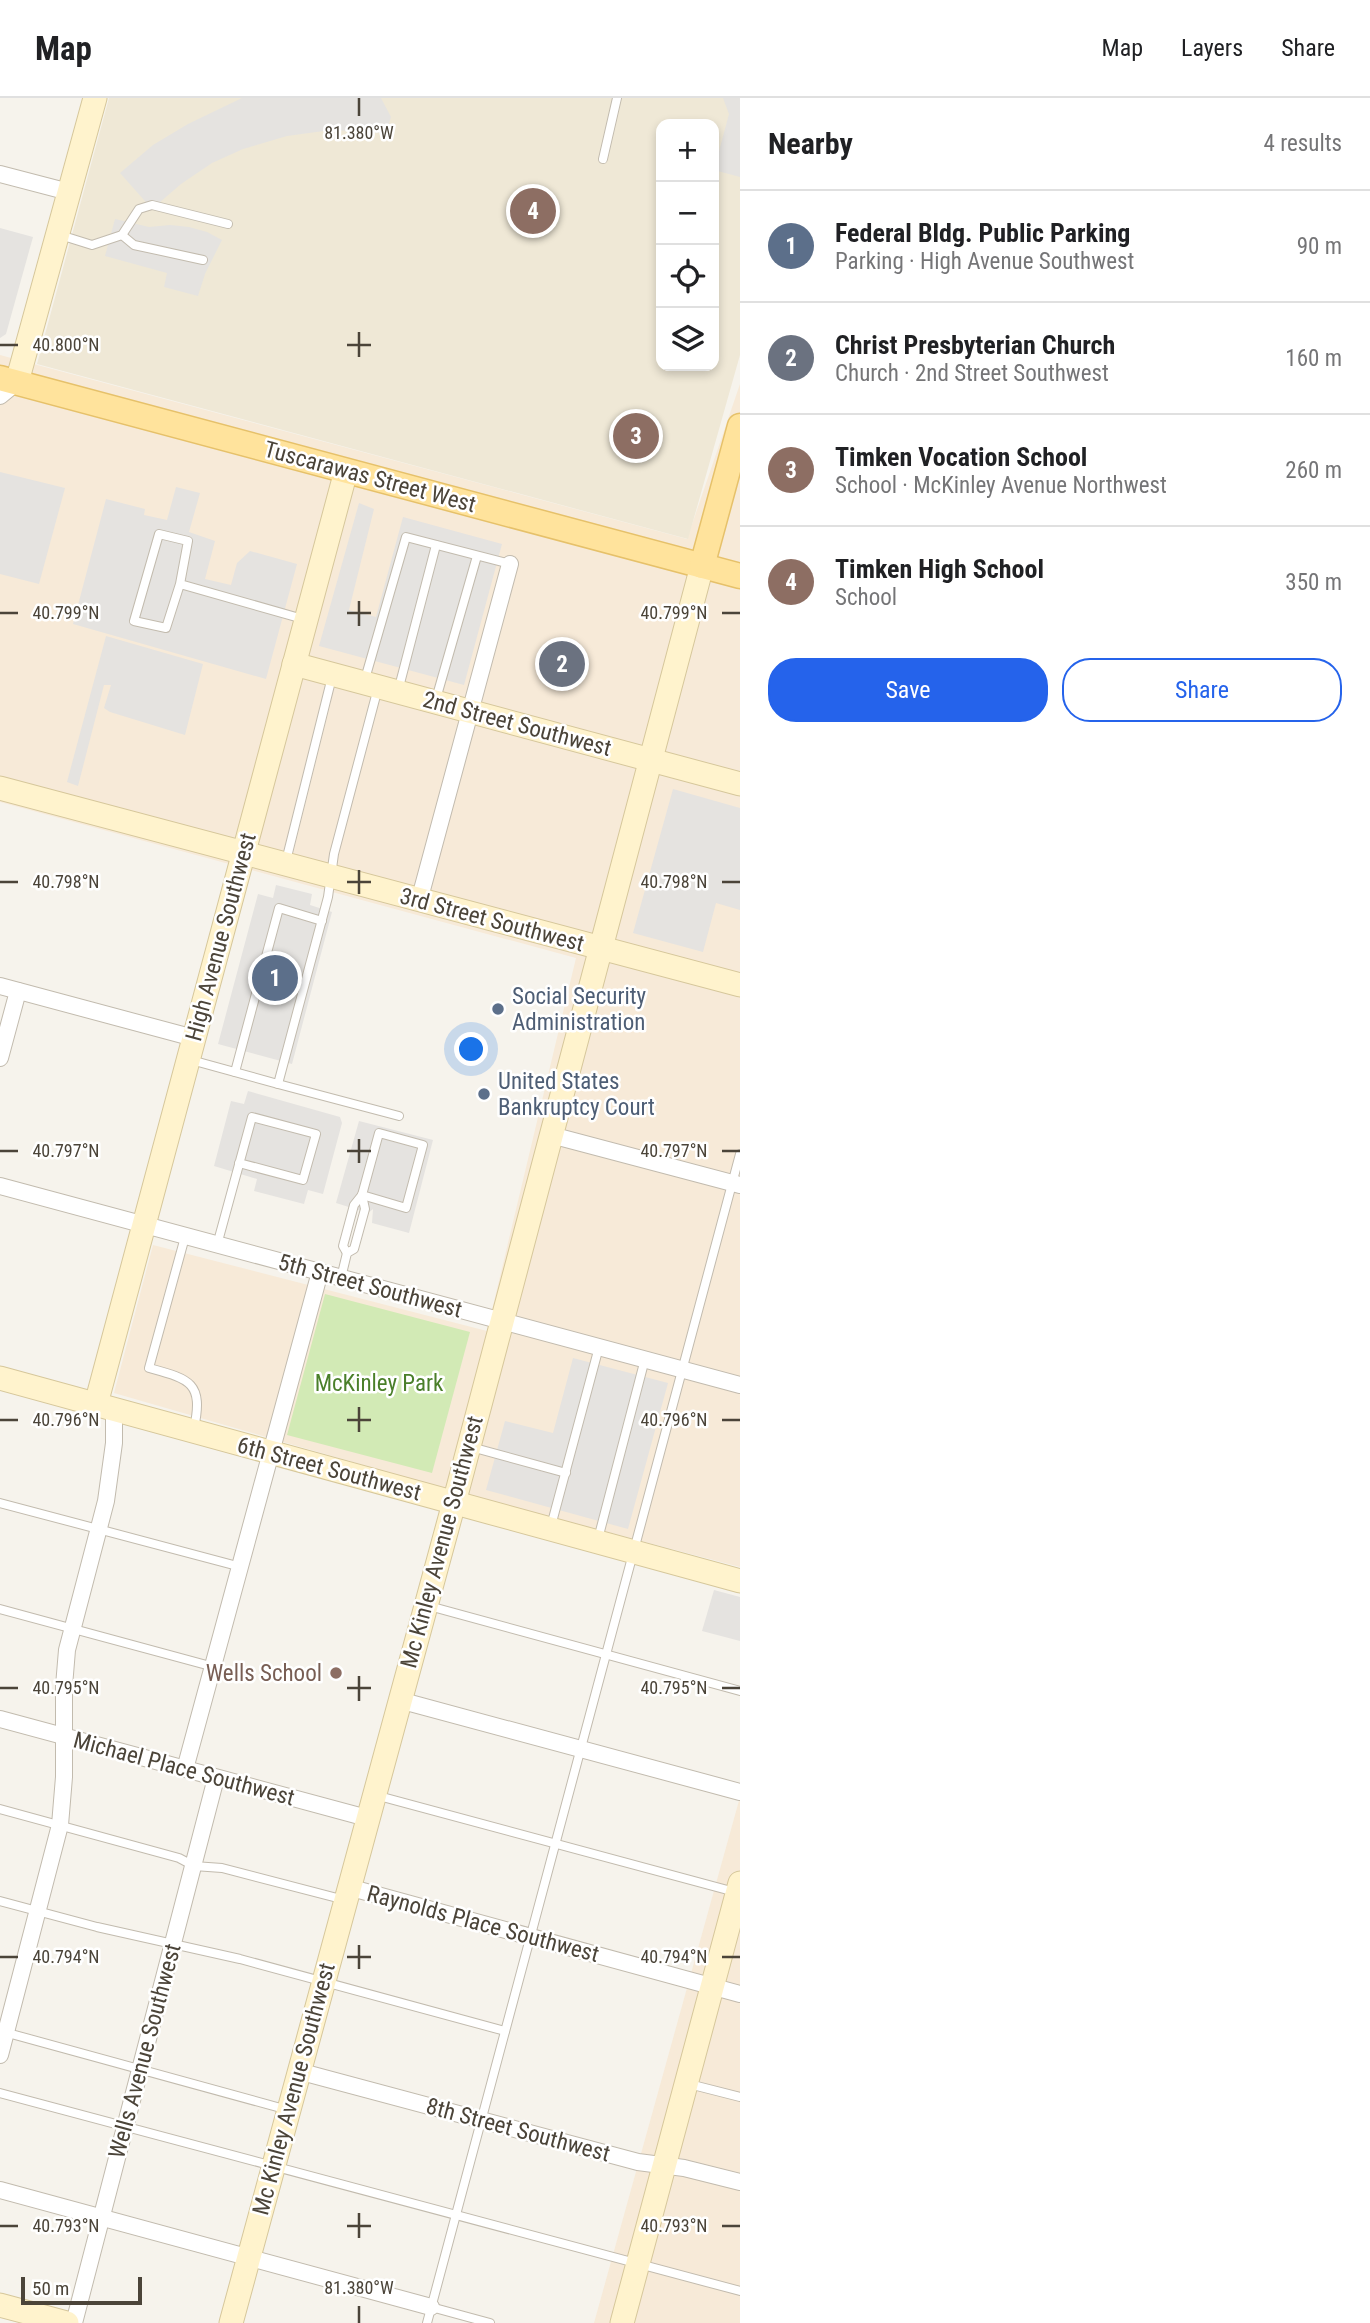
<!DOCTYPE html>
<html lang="en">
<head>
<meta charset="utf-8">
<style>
  :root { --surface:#fff; --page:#f6f6f6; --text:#202124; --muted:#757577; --line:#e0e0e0; --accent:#2563eb }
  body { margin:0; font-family:"Roboto Condensed",sans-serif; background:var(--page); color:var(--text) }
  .controls { position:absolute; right:21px; top:21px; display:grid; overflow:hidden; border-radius:14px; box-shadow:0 4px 10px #0003 }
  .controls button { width:63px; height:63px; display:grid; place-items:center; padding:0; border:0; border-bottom:2px solid var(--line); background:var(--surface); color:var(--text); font:35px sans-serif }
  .scale { position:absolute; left:21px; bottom:18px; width:121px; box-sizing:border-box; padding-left:7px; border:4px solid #4b4439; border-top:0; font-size:19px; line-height:24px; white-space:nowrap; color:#4b4439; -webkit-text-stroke:5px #fff; paint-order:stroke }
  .you { position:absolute; left:472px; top:952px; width:24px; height:24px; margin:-18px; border:5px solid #fff; border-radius:50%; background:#1a73e8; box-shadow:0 0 0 10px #1a73e833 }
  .badge { display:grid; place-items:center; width:46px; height:46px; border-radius:50%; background:var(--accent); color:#fff; font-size:23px; font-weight:700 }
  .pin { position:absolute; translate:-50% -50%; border:4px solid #fff; box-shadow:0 2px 7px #0006 }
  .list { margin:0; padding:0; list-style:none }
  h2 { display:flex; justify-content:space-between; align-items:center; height:91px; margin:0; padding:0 28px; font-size:30px }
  h2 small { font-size:23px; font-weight:400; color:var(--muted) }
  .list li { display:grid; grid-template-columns:46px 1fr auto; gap:21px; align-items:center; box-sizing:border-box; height:112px; padding:0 28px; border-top:2px solid var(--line) }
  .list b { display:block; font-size:26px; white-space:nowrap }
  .list p { margin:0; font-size:23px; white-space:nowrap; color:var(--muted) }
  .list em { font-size:23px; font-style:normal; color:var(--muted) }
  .actions { display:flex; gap:14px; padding:21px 28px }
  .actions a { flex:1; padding:16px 0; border:2px solid var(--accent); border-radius:28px; text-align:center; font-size:24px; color:var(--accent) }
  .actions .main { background:var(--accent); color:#fff }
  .icon { flex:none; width:38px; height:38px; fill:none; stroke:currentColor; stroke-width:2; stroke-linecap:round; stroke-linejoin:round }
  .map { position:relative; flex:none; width:740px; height:2225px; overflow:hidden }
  header { display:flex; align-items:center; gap:42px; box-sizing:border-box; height:98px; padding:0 35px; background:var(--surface); border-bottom:2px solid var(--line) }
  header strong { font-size:33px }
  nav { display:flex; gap:38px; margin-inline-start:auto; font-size:24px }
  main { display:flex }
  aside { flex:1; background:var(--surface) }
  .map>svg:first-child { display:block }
  .commercial { fill:#f7ead8 }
  .education { fill:#efe8d6; fill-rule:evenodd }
  .green { fill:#d2eab5 }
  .parking { fill:#e5e3e0 }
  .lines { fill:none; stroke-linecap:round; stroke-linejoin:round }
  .lane-casing { stroke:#c2bbae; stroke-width:10 }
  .street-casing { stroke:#c2bbae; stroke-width:18 }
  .secondary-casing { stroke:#d6c79b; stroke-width:25 }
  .primary-casing { stroke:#e6c16a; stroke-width:27 }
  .lane { stroke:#fff; stroke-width:8 }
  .street { stroke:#fff; stroke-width:16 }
  .secondary { stroke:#fff3cd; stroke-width:23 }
  .primary { stroke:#ffe39c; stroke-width:24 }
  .ticks { fill:none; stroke:#4b4439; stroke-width:2.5 }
  .service-dot { fill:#5c6f8a; stroke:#fff; stroke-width:2.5 }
  .education-dot { fill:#8d6e63; stroke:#fff; stroke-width:2.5 }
  .labels { text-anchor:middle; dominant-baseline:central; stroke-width:5; stroke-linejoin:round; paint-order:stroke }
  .street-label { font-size:23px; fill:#4b4439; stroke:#fff }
  .service-label { font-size:23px; fill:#4e5e75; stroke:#fff; text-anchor:start }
  .park-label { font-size:23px; fill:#4a7f2a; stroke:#fff }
  .education-label { font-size:23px; fill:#785e54; stroke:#fff; text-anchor:end }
  .ticks-label { font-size:18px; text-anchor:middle; fill:#4b4439; stroke:#fff; stroke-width:5; stroke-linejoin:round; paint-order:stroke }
</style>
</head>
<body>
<header>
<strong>Map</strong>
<nav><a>Map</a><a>Layers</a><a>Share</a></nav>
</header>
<main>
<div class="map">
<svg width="740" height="2225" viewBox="0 0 740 2225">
  <rect width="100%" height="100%" fill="#f6f3ec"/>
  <g class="commercial">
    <polygon points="0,257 687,441 740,286 740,1469 467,1397 114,1295 153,1147 487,1233 576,860 0,704"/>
    <polygon points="740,1699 740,2225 594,2225"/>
  </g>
  <path class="education" d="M109,0H740V257L688,441L37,266ZM661,26H714V268H661Z"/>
  <polygon class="green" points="325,1196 470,1234 432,1375 287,1337"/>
  <g class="parking">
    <polygon points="242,0 381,0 391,19 386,35 331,32 287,38 243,51 212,65 181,86 152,111 120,75 153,47 188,26"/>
    <polygon points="723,0 740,0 740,79 714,72 729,16"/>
    <polygon points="115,121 149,129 170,127 189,129 207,134 222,142 205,176 198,198 164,189 167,175 105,158"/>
    <polygon points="0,130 33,139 6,236 0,240"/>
    <polygon points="0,374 65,390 39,486 0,476"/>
    <polygon points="176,389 200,395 189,434 215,443 205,481 231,487 237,465 250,453 297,466 266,581 73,526 106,401 145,411 144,417 167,422"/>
    <polygon points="359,405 374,411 349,512 376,519 403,419 502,446 464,587 319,548"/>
    <polygon points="106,538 203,566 185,637 110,614 104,610 111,587 104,587 78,688 67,684"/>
    <polygon points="673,691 740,710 740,812 716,805 703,854 633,835"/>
    <polygon points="276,787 312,796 310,807 332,814 292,966 218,946 258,796 273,800"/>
    <polygon points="248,993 340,1019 342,1025 323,1096 308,1092 304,1106 254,1093 257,1081 214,1068 231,1003 244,1006"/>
    <polygon points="359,1023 433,1042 409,1135 372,1125 373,1111 368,1115 336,1105"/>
    <polygon points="573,1260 668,1285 628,1431 486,1392 505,1323 553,1335"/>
    <polygon points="714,1492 740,1499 740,1543 702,1533"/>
  </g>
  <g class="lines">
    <g class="lane-casing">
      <g id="lane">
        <polyline points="603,61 617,0"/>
        <polyline points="60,137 92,147 122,137 139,111 152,107 228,126"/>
        <polyline points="122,137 134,147 203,162"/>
        <polyline points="180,486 188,443 159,436 134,523 166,530 180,486 303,521"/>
        <polyline points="365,581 406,439 510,466"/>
        <polyline points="398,593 436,447"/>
        <polyline points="436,601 477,458"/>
        <polyline points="286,763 332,579"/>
        <polyline points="191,962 278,986 328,799 334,756 378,590"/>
        <polyline points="235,974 279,810 322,823"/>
        <polyline points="278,986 399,1018"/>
        <path d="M185,1139L149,1270C189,1281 204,1284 194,1330"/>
        <polyline points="217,1147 252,1019 316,1036 303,1082 239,1065"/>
        <polyline points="347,1155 343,1148 354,1107 362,1097 379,1035 423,1047 406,1110 362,1097"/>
        <polyline points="341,1180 347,1155 354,1151 365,1111 362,1097"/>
        <polyline points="471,1349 566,1375"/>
        <polyline points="0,1405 241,1469"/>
        <polyline points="551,1428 599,1249"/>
        <polyline points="598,1441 645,1261"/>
        <polyline points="429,1508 740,1593"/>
        <polyline points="0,1511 214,1569"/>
        <polyline points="375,1697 735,1794"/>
        <polyline points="0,1711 179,1760 194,1768 222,1770 345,1802"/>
        <polyline points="0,1803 97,1829 240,1861 505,1933"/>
        <polyline points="4,1934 288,2012"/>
        <polyline points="689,1986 740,1999"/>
        <polyline points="0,1995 740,2193"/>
        <polyline points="431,2209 490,2225"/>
        <polyline points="427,2225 740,1056"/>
      </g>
    </g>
    <g class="street-casing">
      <g id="street">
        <polyline points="0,76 69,94"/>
        <polyline points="0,298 17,284"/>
        <polyline points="419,803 510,466"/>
        <polyline points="0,888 194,940"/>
        <polyline points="0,960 18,893"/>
        <polyline points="551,1037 740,1087"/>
        <polyline points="0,1088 740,1287"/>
        <polyline points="399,1602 740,1694"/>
        <polyline points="0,1621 367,1720"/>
        <polyline points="185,1671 320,1174"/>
        <polyline points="348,1789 740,1896"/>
        <polyline points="0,1957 60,1727 64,1679 64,1588 67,1552 106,1403 114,1345 114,1311"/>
        <polyline points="298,1973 638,2064 684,2070 740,2084"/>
        <polyline points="0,2092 431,2209"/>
        <polyline points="74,2225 216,1680"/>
      </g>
    </g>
    <g class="secondary-casing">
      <g id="secondary">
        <polyline points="17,284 95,0"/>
        <polyline points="294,566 740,686"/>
        <polyline points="0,690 740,887"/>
        <polyline points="0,1280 740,1483"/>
        <polyline points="96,1306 346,373"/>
        <polyline points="0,2207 67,2225"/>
        <polyline points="231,2225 454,1405 702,468"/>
        <polyline points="622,2225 740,1785"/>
      </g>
    </g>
    <g class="primary-casing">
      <g id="primary">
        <polyline points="0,280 740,478"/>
        <polyline points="702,468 740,328"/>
      </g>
    </g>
    <use href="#lane" class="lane"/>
    <use href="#street" class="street"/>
    <use href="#secondary" class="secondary"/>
    <use href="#primary" class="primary"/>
  </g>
  <path class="ticks" d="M359,0V18M359,234V259M0,247H18M347,247H371M359,503V528M0,515H18M347,515H371M722,515H740M359,772V796M0,784H18M347,784H371M722,784H740M359,1041V1065M0,1053H18M347,1053H371M722,1053H740M359,1309V1334M0,1322H18M347,1322H371M722,1322H740M359,1578V1603M0,1590H18M347,1590H371M722,1590H740M359,1847V1871M0,1859H18M347,1859H371M722,1859H740M359,2115V2140M0,2128H18M347,2128H371M722,2128H740M359,2208V2225"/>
  <g class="service-dot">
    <circle cx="498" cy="911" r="7"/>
    <circle cx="484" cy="996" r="7"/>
  </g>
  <circle class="education-dot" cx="336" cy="1575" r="7"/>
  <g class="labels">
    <g class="street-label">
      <text transform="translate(370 379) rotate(15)">Tuscarawas Street West</text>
      <text transform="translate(517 626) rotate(15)">2nd Street Southwest</text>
      <text transform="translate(492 822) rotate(15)">3rd Street Southwest</text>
      <text transform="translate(221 839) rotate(-75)">High Avenue Southwest</text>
      <text transform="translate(370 1188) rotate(15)">5th Street Southwest</text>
      <text transform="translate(329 1371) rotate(15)">6th Street Southwest</text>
      <text transform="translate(442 1444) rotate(-75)">Mc Kinley Avenue Southwest</text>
      <text transform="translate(184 1671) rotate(15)">Michael Place Southwest</text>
      <text transform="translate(483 1826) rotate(15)">Raynolds Place Southwest</text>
      <text transform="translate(145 1953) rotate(-75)">Wells Avenue Southwest</text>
      <text transform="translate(294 1991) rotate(-75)">Mc Kinley Avenue Southwest</text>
      <text transform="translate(518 2032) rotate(15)">8th Street Southwest</text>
    </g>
    <g class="service-label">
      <text x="512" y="898">Social Security<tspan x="512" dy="26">Administration</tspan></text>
      <text x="498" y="983">United States<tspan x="498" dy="26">Bankruptcy Court</tspan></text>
    </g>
    <g class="park-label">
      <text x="379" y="1285">McKinley Park</text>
    </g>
    <g class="education-label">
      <text x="322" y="1575">Wells School</text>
    </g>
  </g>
  <g class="ticks-label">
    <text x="359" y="41">81.380°W</text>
    <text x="66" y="253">40.800°N</text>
    <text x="66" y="521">40.799°N</text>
    <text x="674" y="521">40.799°N</text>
    <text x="66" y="790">40.798°N</text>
    <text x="674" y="790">40.798°N</text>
    <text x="66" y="1059">40.797°N</text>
    <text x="674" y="1059">40.797°N</text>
    <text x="66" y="1328">40.796°N</text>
    <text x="674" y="1328">40.796°N</text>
    <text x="66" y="1596">40.795°N</text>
    <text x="674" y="1596">40.795°N</text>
    <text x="66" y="1865">40.794°N</text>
    <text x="674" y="1865">40.794°N</text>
    <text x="66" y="2134">40.793°N</text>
    <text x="674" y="2134">40.793°N</text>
    <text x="359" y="2196">81.380°W</text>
  </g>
</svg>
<div class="controls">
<button>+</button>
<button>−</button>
<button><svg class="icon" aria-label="locate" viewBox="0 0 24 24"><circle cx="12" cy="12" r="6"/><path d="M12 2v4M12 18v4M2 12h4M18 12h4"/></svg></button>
<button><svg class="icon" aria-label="layers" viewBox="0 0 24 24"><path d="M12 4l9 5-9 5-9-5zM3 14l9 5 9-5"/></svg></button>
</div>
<div class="scale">50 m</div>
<div class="you"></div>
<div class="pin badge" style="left:275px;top:880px;background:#5c6f8a">1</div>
<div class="pin badge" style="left:562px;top:566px;background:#6b7280">2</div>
<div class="pin badge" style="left:636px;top:338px;background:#8d6e63">3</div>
<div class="pin badge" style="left:533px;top:113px;background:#8d6e63">4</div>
</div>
<aside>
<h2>Nearby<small>4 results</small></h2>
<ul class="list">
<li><span class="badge" style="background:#5c6f8a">1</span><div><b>Federal Bldg. Public Parking</b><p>Parking · High Avenue Southwest</p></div><em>90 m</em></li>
<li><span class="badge" style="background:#6b7280">2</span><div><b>Christ Presbyterian Church</b><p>Church · 2nd Street Southwest</p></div><em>160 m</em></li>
<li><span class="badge" style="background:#8d6e63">3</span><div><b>Timken Vocation School</b><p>School · McKinley Avenue Northwest</p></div><em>260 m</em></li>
<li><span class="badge" style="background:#8d6e63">4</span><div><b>Timken High School</b><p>School</p></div><em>350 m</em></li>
</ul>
<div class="actions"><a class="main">Save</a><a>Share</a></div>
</aside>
</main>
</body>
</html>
